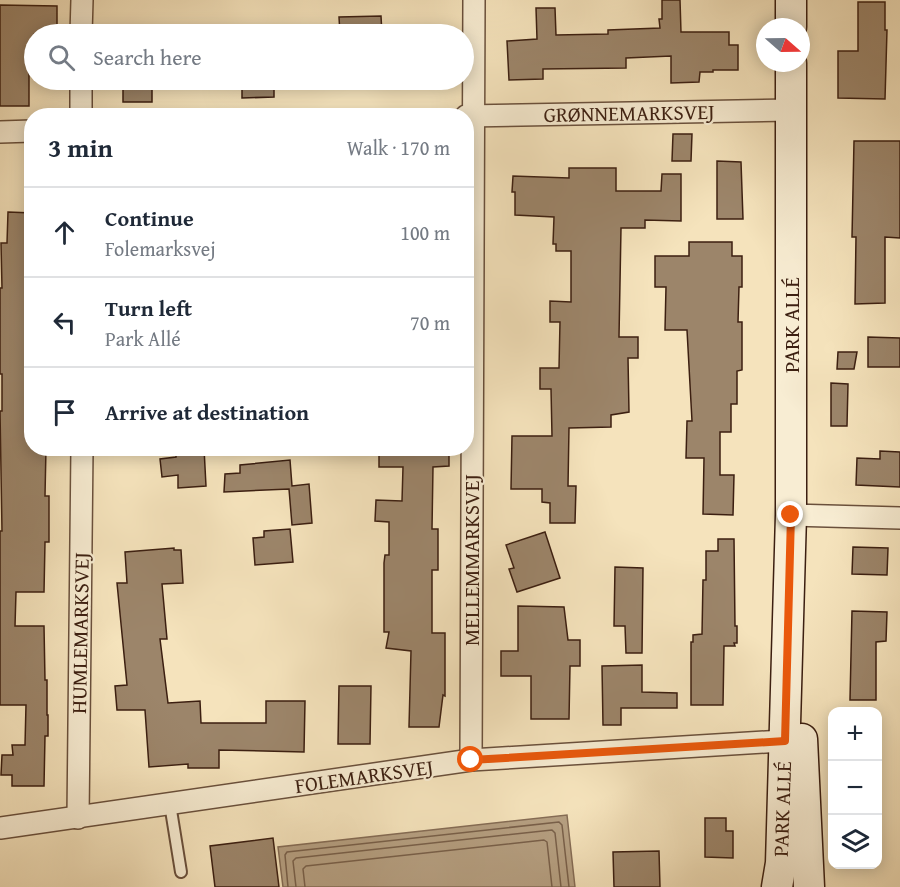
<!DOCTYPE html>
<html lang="en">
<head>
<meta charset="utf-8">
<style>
  :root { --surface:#fff; --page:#f6f6f7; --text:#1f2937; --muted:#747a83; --line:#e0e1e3 }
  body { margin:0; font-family:"Gentium Book Plus",serif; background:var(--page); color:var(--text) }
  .controls { position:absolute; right:18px; bottom:18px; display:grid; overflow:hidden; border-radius:12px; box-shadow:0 3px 15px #0003 }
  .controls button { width:54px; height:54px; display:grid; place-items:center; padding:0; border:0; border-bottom:2px solid var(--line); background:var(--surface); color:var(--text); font:30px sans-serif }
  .compass { position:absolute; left:756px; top:18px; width:54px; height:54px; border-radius:50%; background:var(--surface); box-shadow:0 3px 15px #0003; rotate:110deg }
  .stop { position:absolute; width:18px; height:18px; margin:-14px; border:4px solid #ea580c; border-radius:50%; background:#fff }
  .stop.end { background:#ea580c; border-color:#fff; box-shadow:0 2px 6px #0008 }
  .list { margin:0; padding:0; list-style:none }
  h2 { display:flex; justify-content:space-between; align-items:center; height:78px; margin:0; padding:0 24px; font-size:26px }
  h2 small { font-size:20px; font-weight:400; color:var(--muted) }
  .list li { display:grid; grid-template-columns:39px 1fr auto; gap:18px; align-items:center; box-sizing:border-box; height:90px; padding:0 24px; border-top:2px solid var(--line) }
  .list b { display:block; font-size:22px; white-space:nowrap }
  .list p { margin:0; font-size:20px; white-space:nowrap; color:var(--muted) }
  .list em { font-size:20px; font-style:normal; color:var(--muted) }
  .icon { flex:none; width:33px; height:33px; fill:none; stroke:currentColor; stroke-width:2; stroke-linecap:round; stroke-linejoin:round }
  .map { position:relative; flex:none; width:900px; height:887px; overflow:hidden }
  .search { position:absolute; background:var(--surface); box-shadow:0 3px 15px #0003; left:24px; top:24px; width:450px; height:66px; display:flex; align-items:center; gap:15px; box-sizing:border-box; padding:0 21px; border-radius:33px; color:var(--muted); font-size:22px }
  .panel { position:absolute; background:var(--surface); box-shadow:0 3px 15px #0003; left:24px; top:108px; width:450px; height:348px; border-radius:24px }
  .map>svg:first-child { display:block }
  .water { fill:#b6a082; stroke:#856c55; stroke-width:1.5 }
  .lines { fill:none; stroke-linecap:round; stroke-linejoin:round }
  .shore { stroke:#79604a; stroke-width:1.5 }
  .building { fill:#9c856a; stroke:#3c1f11; stroke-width:1.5 }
  .lane-casing { stroke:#6a503c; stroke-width:14 }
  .street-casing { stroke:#6a503c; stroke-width:24 }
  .secondary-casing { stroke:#3c1f11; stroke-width:33 }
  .lane { stroke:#f8edd3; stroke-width:10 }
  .street { stroke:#f8edd3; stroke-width:21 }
  .secondary { stroke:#f8edd3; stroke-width:30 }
  .route { stroke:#ea580c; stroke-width:8 }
  .labels { text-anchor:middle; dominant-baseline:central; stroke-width:4.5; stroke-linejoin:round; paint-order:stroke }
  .street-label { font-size:21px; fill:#3c1f11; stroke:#f8edd3 }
</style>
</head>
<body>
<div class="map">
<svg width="900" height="887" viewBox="0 0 900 887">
  <rect width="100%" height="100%" fill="#f5e3bc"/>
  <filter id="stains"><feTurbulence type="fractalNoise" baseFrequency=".00333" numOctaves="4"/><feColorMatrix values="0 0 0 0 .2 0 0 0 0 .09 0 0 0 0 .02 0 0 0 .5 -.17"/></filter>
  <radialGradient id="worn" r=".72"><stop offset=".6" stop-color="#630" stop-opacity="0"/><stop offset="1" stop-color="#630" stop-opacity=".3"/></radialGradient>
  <polygon class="water" points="567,815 575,887 283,887 278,847"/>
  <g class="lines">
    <g class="shore">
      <polyline points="288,887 285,855 287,852 559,822 562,825 569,887"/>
      <polyline points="296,887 293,861 296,858 552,830 555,833 561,887"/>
      <polyline points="305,887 303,869 306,866 544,840 547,842 552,887"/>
    </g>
  </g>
  <g class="building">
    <polygon points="662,0 680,0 681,32 729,32 729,45 738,45 738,70 713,70 713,72 700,72 699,82 671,83 671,56 626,58 626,68 543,69 543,79 509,80 507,41 537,39 536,8 555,8 556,35 608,34 608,30 660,28 659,19 662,19"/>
    <polygon points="858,2 885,2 885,30 887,30 885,99 838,98 838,51 858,51"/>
    <polygon points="0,5 57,6 57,31 42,30 42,34 34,34 34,67 29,67 29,106 0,106"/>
    <polygon points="381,16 382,34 340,34 339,17"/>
    <rect x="123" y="80" width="29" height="22"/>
    <polygon points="242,80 274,80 274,97 242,98"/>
    <polygon points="673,134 692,134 691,161 672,161"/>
    <polygon points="854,141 900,141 900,238 885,237 885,303 855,304 856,237 852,237"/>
    <polygon points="717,161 741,162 743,219 717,219"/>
    <polygon points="569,168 616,168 616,191 661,191 662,174 681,174 681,221 645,220 645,228 621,228 619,337 638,337 638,358 628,358 629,412 611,415 611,427 569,428 568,486 576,486 575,523 550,523 550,503 542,502 542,489 511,489 512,436 552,436 551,389 540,389 540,368 559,368 560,322 550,322 550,301 571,302 571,251 556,251 556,244 553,244 554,217 515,215 515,192 512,192 513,176 569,178"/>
    <polygon points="8,212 32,213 32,448 46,448 45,496 49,496 49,542 45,542 44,592 16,592 15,626 44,626 45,680 47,680 47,715 48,715 48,736 45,736 44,786 12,786 12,775 1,775 2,755 13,755 12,745 25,745 26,705 0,705 0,531 2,531 0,411 2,411 2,374 0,374 0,288 2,288 1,243 7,243"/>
    <polygon points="689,242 732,242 732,256 742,256 742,287 739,287 738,322 742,322 742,370 737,371 737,404 731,404 731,432 720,432 720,475 734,475 733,515 703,514 704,458 686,458 687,421 692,421 687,330 665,330 666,287 655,287 655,256 689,256"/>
    <polygon points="868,337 900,338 900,367 868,367"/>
    <polygon points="838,352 857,352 854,369 837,369"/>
    <polygon points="831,383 848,384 847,426 831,426"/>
    <polygon points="176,448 204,448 206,486 178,488 178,475 162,477 160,459 176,457"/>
    <polygon points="379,448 449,448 449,466 433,467 432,529 438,529 438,570 432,570 432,633 445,633 445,696 443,695 439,727 409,727 411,651 386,648 389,632 384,632 384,563 385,555 389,555 389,522 375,521 376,500 402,501 403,467 379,467"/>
    <polygon points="880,451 900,452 900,487 856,485 857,458 880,459"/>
    <polygon points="290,460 292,486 309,484 312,523 292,525 289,489 224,492 225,474 240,473 240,465"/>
    <polygon points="290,529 293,562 255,565 253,538 264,537 264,531"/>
    <polygon points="545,532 560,578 517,592 509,569 514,568 506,545"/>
    <polygon points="718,539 734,539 735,626 737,626 737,643 734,643 735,646 724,646 723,705 691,705 691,642 693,642 693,635 702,634 703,580 706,580 706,551 718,551"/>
    <polygon points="853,547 888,548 887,575 852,574"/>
    <polygon points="174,548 174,550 181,550 183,583 162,584 167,639 160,639 168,703 200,701 201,723 266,723 266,701 305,701 304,752 219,750 219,768 188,768 188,764 149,767 145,710 117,710 115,686 127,685 117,583 127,583 125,552"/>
    <polygon points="615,567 643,568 642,653 626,653 625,626 614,626"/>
    <polygon points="518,606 564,607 568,640 580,640 580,666 570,666 569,719 531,719 531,676 501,676 501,651 518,651"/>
    <polygon points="852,611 887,612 886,641 876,642 876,700 850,700"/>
    <polygon points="642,665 642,692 677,693 677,708 621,708 621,725 603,725 602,666"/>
    <polygon points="339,686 371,686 370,744 338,744"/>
    <polygon points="705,818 726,818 726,831 733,831 733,858 705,857"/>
    <polygon points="273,838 279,887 215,887 210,846"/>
    <polygon points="659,851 660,887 614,887 613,852"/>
  </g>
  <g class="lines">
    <g class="lane-casing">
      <polyline id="lane" points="170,804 181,872"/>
    </g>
    <g class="street-casing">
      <g id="street">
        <polyline points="81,34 82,0"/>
        <polyline points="81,116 81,80"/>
        <polyline points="466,116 791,110"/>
        <polyline points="0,132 32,131"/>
        <polyline points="791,515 900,518"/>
        <polyline points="471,760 474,0"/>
        <polyline points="78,818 82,448"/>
        <polyline points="0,828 471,760 798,740"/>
      </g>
    </g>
    <g class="secondary-casing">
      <g id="secondary">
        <polyline points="791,0 791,27"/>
        <polyline points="802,739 809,887"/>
        <polyline points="777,887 781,863 791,515 791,63"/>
      </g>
    </g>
    <use href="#lane" class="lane"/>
    <use href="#street" class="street"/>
    <use href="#secondary" class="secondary"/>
  </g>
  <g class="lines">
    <polyline class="route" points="471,760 785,741 791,515"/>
  </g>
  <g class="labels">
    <g class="street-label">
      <text transform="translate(629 113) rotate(-1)">GRØNNEMARKSVEJ</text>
      <text transform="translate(791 325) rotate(-90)">PARK ALLÉ</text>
      <text transform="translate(471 560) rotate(-90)">MELLEMMARKSVEJ</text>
      <text transform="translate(80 633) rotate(-89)">HUMLEMARKSVEJ</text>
      <text transform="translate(364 776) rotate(-8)">FOLEMARKSVEJ</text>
      <text transform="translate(782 809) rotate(-88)">PARK ALLÉ</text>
    </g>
  </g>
  <rect width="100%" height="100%" filter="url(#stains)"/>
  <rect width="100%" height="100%" fill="url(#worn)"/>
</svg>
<div class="controls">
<button>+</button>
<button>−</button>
<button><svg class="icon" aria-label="layers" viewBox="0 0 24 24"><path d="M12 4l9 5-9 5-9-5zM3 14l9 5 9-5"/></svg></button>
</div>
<svg class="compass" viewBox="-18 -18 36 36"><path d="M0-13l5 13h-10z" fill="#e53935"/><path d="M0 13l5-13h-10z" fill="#747a83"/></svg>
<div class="stop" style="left:471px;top:760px"></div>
<div class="stop end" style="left:791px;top:515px"></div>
<div class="search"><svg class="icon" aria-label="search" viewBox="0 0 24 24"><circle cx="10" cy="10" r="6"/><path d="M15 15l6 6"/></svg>Search here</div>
<section class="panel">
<h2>3 min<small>Walk · 170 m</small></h2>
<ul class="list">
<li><svg class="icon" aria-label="ahead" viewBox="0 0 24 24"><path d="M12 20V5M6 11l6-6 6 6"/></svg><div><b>Continue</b><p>Folemarksvej</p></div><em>100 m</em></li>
<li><svg class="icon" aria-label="left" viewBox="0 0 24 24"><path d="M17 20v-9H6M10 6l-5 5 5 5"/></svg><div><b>Turn left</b><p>Park Allé</p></div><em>70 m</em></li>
<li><svg class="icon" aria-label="arrive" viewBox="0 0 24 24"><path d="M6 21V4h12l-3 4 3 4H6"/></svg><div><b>Arrive at destination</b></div></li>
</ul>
</section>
</div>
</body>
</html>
